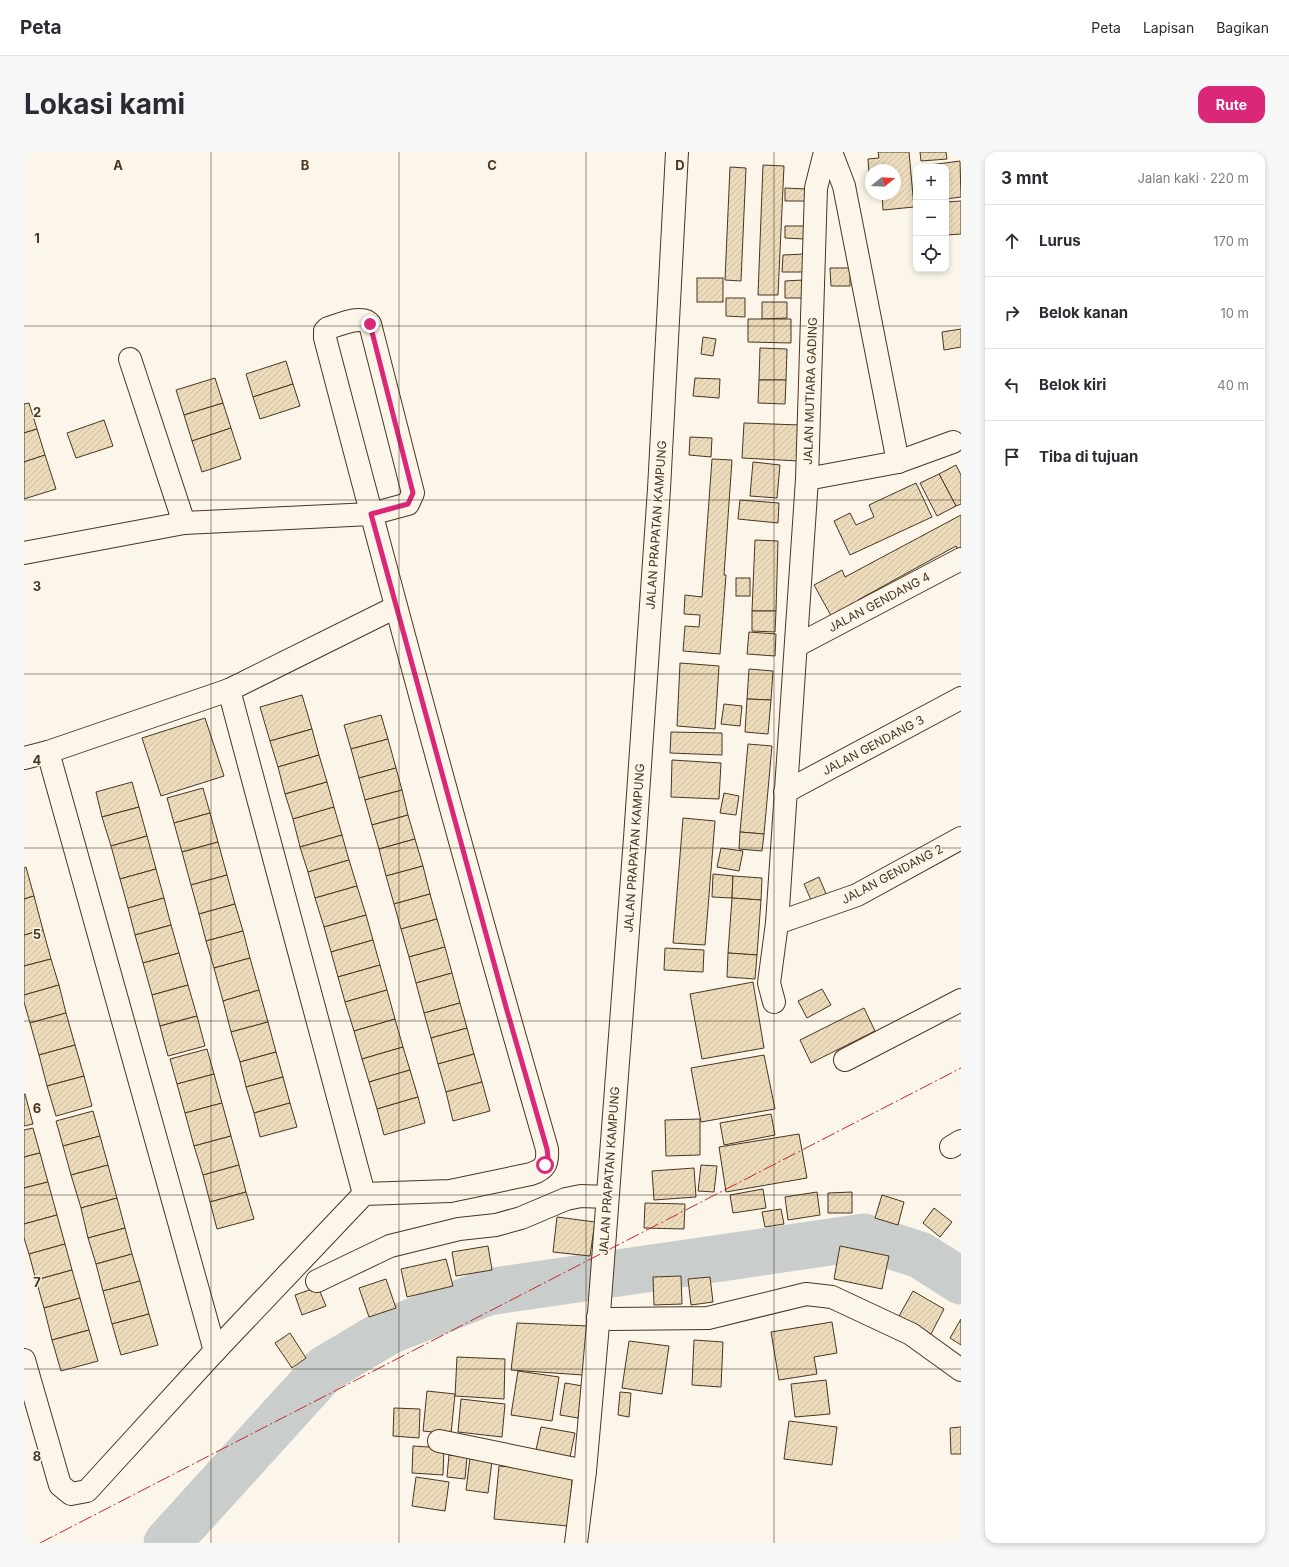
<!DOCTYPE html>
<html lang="id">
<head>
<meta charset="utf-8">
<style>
  :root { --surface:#fff; --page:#f7f7f7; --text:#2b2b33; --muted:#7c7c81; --line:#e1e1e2; --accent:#db2777 }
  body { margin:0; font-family:Inter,sans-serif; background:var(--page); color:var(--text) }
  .controls { position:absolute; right:12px; top:12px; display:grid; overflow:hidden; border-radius:8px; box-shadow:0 2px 6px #0003 }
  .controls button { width:36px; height:36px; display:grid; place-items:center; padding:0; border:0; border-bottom:1px solid var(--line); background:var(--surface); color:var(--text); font:20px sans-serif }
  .compass { position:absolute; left:841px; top:12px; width:36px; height:36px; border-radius:50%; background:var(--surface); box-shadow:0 2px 6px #0003; rotate:72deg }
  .stop { position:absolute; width:12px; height:12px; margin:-9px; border:3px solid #db2777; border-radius:50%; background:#fff }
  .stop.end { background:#db2777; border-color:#fff; box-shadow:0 1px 4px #0008 }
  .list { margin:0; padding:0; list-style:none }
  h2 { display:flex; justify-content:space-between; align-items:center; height:52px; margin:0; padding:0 16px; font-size:17px }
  h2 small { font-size:13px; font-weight:400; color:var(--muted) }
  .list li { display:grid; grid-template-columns:26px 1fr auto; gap:12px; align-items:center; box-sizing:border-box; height:72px; padding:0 16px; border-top:1px solid var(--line) }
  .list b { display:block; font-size:15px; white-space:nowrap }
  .list em { font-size:13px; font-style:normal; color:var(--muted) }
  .icon { flex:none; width:22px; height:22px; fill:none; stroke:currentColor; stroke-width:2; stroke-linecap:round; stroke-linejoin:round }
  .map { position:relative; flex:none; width:937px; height:1391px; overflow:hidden; border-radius:12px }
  header { display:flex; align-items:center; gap:24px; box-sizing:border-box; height:56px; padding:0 20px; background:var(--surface); border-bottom:1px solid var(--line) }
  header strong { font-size:19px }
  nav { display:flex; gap:22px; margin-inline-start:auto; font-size:14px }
  .intro { display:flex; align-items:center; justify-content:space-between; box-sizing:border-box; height:96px; padding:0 24px }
  h1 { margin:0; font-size:28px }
  .button { padding:10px 18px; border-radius:12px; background:var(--accent); color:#fff; font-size:14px; font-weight:700 }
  main { display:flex; gap:24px; padding:0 24px }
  aside { flex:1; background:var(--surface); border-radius:12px; box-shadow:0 2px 6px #0003 }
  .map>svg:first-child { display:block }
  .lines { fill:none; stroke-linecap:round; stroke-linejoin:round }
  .river { stroke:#c9cecd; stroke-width:47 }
  .building { fill:url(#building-hatch); stroke:#4a3520 }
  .minor-casing { stroke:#4a3520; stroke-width:24 }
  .minor { stroke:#fbf6e9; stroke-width:22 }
  .power { stroke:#c62828; stroke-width:1; stroke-dasharray:14 3 2 3; stroke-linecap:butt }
  .route { stroke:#db2777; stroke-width:5 }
  .grid { fill:none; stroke:#4a3520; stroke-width:1; stroke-opacity:0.55 }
  .labels { text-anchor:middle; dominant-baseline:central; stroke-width:3; stroke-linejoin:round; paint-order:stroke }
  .street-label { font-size:12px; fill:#4a3520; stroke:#fbf6e9 }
  .grid-label { font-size:13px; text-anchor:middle; font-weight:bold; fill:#4a3520; stroke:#fbf6e9; stroke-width:3; stroke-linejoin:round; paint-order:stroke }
</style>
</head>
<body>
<header>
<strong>Peta</strong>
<nav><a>Peta</a><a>Lapisan</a><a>Bagikan</a></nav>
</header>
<div class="intro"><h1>Lokasi kami</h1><a class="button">Rute</a></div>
<main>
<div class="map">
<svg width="937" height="1391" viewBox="0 0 937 1391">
  <defs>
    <pattern id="building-hatch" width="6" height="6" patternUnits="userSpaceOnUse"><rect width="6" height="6" fill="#ecdcbc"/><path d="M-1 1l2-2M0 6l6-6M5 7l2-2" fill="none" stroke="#ccbda1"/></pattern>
  </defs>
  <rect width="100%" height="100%" fill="#fbf6e9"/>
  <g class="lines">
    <polyline class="river" points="143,1391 301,1217 365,1179 464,1140 840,1085 896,1103 937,1129"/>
  </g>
  <g class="building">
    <polygon points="854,0 885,0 890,55 859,58 858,42 871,42 871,18 847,18 846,35 844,7 855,6"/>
    <polygon points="896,0 922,0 923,7 897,9"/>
    <polygon points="936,9 937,45 922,47 922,15 907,15 906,13"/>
    <polygon points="739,13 760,14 754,143 734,143"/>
    <polygon points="706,15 722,16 717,129 701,128"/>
    <polygon points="761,36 782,37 782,49 761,49"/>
    <polygon points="937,49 937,82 922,83 922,50"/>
    <polygon points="761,74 780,74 780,87 761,86"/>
    <polygon points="781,102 781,120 758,120 759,103"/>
    <polygon points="806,116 826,116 826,134 807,134"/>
    <rect x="673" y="126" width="26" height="24"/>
    <polygon points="779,128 779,146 761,146 761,129"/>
    <polygon points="702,146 721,146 721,165 702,164"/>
    <polygon points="738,150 763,150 763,166 738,167"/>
    <polygon points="724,167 767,167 767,191 724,190"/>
    <polygon points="937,177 937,195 920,198 918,180"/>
    <polygon points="679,185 692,187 689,204 677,202"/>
    <polygon points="736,196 763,197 762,228 735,228"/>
    <polygon points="262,209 269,232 229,245 222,222"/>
    <polygon points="191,226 199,251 160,263 152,238"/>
    <polygon points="671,226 696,227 695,246 669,244"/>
    <polygon points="735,228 762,228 761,252 734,251"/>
    <polygon points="269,232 276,254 236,267 229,245"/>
    <polygon points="5,251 13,277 0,281 0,252"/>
    <polygon points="199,251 207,276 168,289 160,263"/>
    <polygon points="80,268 89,294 52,306 43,281"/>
    <polygon points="720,271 776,273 775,309 718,306"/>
    <polygon points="207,276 217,307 178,320 168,289"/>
    <polygon points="13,277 21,303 0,310 0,281"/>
    <polygon points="666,285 688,286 687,305 665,303"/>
    <polygon points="21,303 32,337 0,347 0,310"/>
    <polygon points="688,307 708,308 700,423 702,423 696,502 659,499 661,474 675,475 676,463 660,462 661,443 678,445"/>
    <polygon points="729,310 756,313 753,346 726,344"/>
    <polygon points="932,313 937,323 937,352 932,354 915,322"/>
    <polygon points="915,322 932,354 913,364 896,331"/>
    <polygon points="892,331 908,365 826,403 810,369 826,361 832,373 850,365 845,353"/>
    <polygon points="716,348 755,351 754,371 714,367"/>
    <polygon points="937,363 937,403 932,394 834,448 837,454 810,469 790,433 818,418 821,425"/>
    <polygon points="731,388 754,389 752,459 728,459"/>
    <rect x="712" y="426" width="14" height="18"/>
    <polygon points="728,459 752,459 751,480 728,479"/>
    <polygon points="725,480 752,482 751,504 723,502"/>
    <polygon points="656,511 695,514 691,577 653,574"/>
    <polygon points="725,517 749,519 747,548 723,547"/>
    <polygon points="278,543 288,577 246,589 236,555"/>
    <polygon points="723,547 747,548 744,582 721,580"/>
    <polygon points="700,552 718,554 716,574 697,572"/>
    <polygon points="357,563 364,587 327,597 320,573"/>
    <polygon points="181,566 200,624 137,644 118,586"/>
    <polygon points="288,577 295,603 254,615 246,589"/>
    <polygon points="647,580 698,581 698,603 646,601"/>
    <polygon points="364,587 372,616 335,626 327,597"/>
    <polygon points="724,592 748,594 740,682 716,680"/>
    <polygon points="295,603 303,630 261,642 254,615"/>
    <polygon points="648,608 697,611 695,647 647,645"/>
    <polygon points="372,616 378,638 341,648 335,626"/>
    <polygon points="108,630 115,655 78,665 72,640"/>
    <polygon points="303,630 310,655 269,667 261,642"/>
    <polygon points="179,636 186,661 150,671 143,646"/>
    <polygon points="378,638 384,663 348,673 341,648"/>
    <polygon points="700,641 715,644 712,663 696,661"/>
    <polygon points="115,655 123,684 87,694 78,665"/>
    <polygon points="310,655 318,683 276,695 269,667"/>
    <polygon points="186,661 194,690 158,700 150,671"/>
    <polygon points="384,663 391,687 355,697 348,673"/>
    <polygon points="659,666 691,669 681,793 649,791"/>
    <polygon points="716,680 740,682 738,699 715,697"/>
    <polygon points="318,683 325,708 284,720 276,695"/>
    <polygon points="123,684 132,717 96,727 87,694"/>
    <polygon points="391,687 399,714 362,724 355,697"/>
    <polygon points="194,690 203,723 167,733 158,700"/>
    <polygon points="697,696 719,699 715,719 693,715"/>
    <polygon points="325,708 333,734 291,746 284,720"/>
    <polygon points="399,714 406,742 370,752 362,724"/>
    <polygon points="2,715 10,744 0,747 0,716"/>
    <polygon points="132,717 140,746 104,756 96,727"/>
    <polygon points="689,722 709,724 708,746 688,745"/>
    <polygon points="203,723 211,752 175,762 167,733"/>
    <polygon points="709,724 738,726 737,748 708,746"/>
    <polygon points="795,725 805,749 790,755 780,732"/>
    <polygon points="333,734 342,763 300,775 291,746"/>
    <polygon points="406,742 413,767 377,777 370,752"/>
    <polygon points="10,744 19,778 0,783 0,747"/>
    <polygon points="140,746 147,773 111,783 104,756"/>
    <polygon points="708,746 737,748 733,803 704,801"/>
    <polygon points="211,752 219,779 182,789 175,762"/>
    <polygon points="342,763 349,788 307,800 300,775"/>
    <polygon points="413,767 421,795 385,805 377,777"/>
    <polygon points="147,773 155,801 119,811 111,783"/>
    <polygon points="19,778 27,807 0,814 0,783"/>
    <polygon points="219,779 226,806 190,816 182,789"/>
    <polygon points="349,788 356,813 314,825 307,800"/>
    <polygon points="421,795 428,821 392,831 385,805"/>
    <polygon points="641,796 680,798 679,820 640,818"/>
    <polygon points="155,801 164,833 128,843 119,811"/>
    <polygon points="704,801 733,803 731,827 703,825"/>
    <polygon points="226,806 235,838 199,849 190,816"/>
    <polygon points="27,807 35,833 0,843 0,814"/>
    <polygon points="356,813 363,838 321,850 314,825"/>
    <polygon points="428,821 436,851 400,861 392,831"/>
    <polygon points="729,830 740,896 678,907 666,842"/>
    <polygon points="35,833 42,861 6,871 0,850 0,843"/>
    <polygon points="164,833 173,864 136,874 128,843"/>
    <polygon points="798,837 807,853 783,866 774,849"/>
    <polygon points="235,838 244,870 207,880 199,849"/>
    <polygon points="363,838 371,867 330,879 321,850"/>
    <polygon points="436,851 443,876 407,886 400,861"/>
    <polygon points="840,856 851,879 787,911 776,888"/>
    <polygon points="42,861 51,893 15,903 6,871"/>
    <polygon points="173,864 181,894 144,904 136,874"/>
    <polygon points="371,867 379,895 338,907 330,879"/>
    <polygon points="244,870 252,900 216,910 207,880"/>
    <polygon points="443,876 450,902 414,912 407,886"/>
    <polygon points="51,893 60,924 23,934 15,903"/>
    <polygon points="379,895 386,918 345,930 338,907"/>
    <polygon points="183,897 190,922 153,932 146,907"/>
    <polygon points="252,900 259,925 222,935 216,910"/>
    <polygon points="450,902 458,930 422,940 414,912"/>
    <polygon points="740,903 751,957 677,970 667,916"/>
    <polygon points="386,918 394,945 353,957 345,930"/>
    <polygon points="190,922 198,951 161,961 153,932"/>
    <polygon points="60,924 68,954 32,964 23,934"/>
    <polygon points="259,925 266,951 230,961 222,935"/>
    <polygon points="458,930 466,959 429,969 422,940"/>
    <polygon points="0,942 1,942 9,972 0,974"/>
    <polygon points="394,945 401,971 360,983 353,957"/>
    <polygon points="198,951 207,984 170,994 161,961"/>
    <polygon points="266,951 273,975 236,985 230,961"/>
    <polygon points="69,959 76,984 39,994 32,969"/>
    <polygon points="747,962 751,983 700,993 696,971"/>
    <polygon points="676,967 676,1003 642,1004 641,968"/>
    <polygon points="9,976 16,1001 0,1005 0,978"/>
    <polygon points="775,982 783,1026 702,1040 695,995"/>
    <polygon points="76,984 84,1013 47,1023 39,994"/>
    <polygon points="207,984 215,1013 179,1023 170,994"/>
    <polygon points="16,1001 24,1030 0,1036 0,1005"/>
    <polygon points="84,1013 93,1046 57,1056 47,1023"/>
    <polygon points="215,1013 222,1040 186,1050 179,1023"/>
    <polygon points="677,1013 693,1014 690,1040 674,1039"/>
    <polygon points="670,1016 672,1045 630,1048 628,1019"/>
    <polygon points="24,1030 33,1063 0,1072 0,1036"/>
    <polygon points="739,1037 742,1056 709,1061 706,1043"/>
    <polygon points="222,1040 230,1067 193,1077 186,1050"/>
    <polygon points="793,1040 796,1063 764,1068 761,1045"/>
    <polygon points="828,1040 828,1061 804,1061 804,1041"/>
    <polygon points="858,1043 880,1050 874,1073 851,1066"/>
    <polygon points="93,1046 101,1076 64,1086 57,1056"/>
    <polygon points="621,1051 661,1052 660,1077 620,1076"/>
    <polygon points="910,1056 928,1070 916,1085 899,1071"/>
    <polygon points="757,1057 760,1072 741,1075 738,1060"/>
    <polygon points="33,1063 41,1092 5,1102 0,1086 0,1072"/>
    <polygon points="533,1065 571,1070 566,1104 529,1100"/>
    <polygon points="101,1076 108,1102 72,1112 64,1086"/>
    <polygon points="41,1092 48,1118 12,1128 5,1102"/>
    <polygon points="464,1094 468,1118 432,1124 428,1100"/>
    <polygon points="816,1094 865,1104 858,1137 810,1127"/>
    <polygon points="108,1102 116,1129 79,1139 72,1112"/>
    <polygon points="422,1107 429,1134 383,1145 377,1117"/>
    <polygon points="48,1118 56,1146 20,1156 12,1128"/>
    <polygon points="657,1124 658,1152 630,1153 629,1125"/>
    <polygon points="686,1125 689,1150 667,1153 664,1127"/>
    <polygon points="362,1127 372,1156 345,1165 335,1136"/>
    <polygon points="116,1129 125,1162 88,1172 79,1139"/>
    <polygon points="294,1135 302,1154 278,1163 271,1143"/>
    <polygon points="889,1139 920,1157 907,1182 875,1164"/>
    <polygon points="56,1146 65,1178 28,1188 20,1156"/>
    <polygon points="125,1162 134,1193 97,1203 88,1172"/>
    <polygon points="937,1167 937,1193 926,1186"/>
    <polygon points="808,1170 813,1201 790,1205 793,1222 755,1228 747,1180"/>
    <polygon points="493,1171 564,1174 559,1223 487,1218"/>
    <polygon points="65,1178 74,1209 37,1219 28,1188"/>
    <polygon points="266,1181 282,1206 268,1216 251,1191"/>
    <polygon points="670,1188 699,1190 697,1235 668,1233"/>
    <polygon points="605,1189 645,1194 638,1242 598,1236"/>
    <polygon points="433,1205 481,1207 480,1247 431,1244"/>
    <polygon points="494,1219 535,1225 528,1269 487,1263"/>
    <polygon points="802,1228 806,1262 771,1265 767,1232"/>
    <polygon points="541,1231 559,1234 554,1266 536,1263"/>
    <polygon points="403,1239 431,1242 427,1282 399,1279"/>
    <polygon points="596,1240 607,1241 605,1265 594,1263"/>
    <polygon points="437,1247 481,1252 478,1285 434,1280"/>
    <polygon points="370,1256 396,1257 395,1286 369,1284"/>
    <polygon points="765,1269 813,1275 808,1313 760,1307"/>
    <polygon points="517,1275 551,1281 546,1305 512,1298"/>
    <polygon points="937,1275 937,1302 927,1302 926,1276"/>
    <polygon points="389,1294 420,1296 419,1323 388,1321"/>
    <polygon points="425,1303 443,1305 441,1327 423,1325"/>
    <polygon points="446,1306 468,1309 464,1341 442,1338"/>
    <polygon points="475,1314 549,1320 544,1374 470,1367"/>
    <polygon points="392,1325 425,1330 421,1359 388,1354"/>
  </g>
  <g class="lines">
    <g class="minor-casing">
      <g id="minor">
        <polyline points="801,0 792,36 783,327 874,310 929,290"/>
        <polyline points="807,0 820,34 874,310"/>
        <polyline points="106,207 160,371"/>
        <path d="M0,401L160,371L347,362L384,352L389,341L346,172C339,162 315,173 304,176L301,179V186C372,457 445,728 523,997C524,1012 521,1017 507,1022L426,1039L340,1042L191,1199L63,1339L47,1342L36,1333L0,1208"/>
        <polyline points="772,494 937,407"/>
        <polyline points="205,538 340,1042"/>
        <polyline points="24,600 191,1199"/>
        <polyline points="0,606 24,600 205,538 372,455"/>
        <polyline points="761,640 937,546"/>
        <polyline points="753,771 833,743 937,686"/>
        <polyline points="750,850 745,831 753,771 783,327"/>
        <polyline points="821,908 937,848"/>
        <polyline points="927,995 937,989"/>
        <polyline points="293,1129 366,1094 435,1077 472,1073 497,1066 542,1047 557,1044 583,1045"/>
        <polyline points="574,1165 587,1167 684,1166 782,1142 808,1145 887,1182 937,1218"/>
        <polyline points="415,1289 561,1319"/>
        <polyline points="552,1391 561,1319 575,1161 611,686 635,337 653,0"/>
      </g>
    </g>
    <use href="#minor" class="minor"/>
    <polyline class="power" points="16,1391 937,916"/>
  </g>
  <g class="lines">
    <polyline class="route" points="346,172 389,341 384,352 347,362 482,855 523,997 524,1005 521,1013"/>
  </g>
  <path class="grid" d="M187,0V1391M375,0V1391M562,0V1391M750,0V1391M0,174H937M0,348H937M0,522H937M0,696H937M0,869H937M0,1043H937M0,1217H937"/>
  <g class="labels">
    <g class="street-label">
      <text transform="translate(786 239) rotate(-88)">JALAN MUTIARA GADING</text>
      <text transform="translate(632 373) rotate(-86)">JALAN PRAPATAN KAMPUNG</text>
      <text transform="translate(855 450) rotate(-28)">JALAN GENDANG 4</text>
      <text transform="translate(849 593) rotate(-28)">JALAN GENDANG 3</text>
      <text transform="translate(610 696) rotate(-86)">JALAN PRAPATAN KAMPUNG</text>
      <text transform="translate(868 722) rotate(-28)">JALAN GENDANG 2</text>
      <text transform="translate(585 1019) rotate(-86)">JALAN PRAPATAN KAMPUNG</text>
    </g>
  </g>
  <g class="grid-label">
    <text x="94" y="18">A</text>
    <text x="281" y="18">B</text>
    <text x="468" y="18">C</text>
    <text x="656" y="18">D</text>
    <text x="13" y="91">1</text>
    <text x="13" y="265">2</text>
    <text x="13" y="439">3</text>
    <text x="13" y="613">4</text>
    <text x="13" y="787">5</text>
    <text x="13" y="961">6</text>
    <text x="13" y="1135">7</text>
    <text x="13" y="1309">8</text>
  </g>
</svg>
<div class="controls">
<button>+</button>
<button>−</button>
<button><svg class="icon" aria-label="locate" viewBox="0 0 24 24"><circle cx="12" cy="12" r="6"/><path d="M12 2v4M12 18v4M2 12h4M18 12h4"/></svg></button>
</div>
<svg class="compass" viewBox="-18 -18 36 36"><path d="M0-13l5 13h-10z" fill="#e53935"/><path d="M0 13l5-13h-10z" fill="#7c7c81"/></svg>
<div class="stop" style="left:521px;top:1013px"></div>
<div class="stop end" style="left:346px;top:172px"></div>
</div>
<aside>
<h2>3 mnt<small>Jalan kaki · 220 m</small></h2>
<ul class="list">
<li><svg class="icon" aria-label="ahead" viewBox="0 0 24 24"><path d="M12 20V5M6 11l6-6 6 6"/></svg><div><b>Lurus</b></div><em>170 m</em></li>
<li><svg class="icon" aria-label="right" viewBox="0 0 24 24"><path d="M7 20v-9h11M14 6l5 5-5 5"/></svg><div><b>Belok kanan</b></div><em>10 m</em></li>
<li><svg class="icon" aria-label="left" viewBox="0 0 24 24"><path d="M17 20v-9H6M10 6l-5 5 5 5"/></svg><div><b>Belok kiri</b></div><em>40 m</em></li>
<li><svg class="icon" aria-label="arrive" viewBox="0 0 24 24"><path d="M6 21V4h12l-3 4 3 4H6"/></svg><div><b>Tiba di tujuan</b></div></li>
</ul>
</aside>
</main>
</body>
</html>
